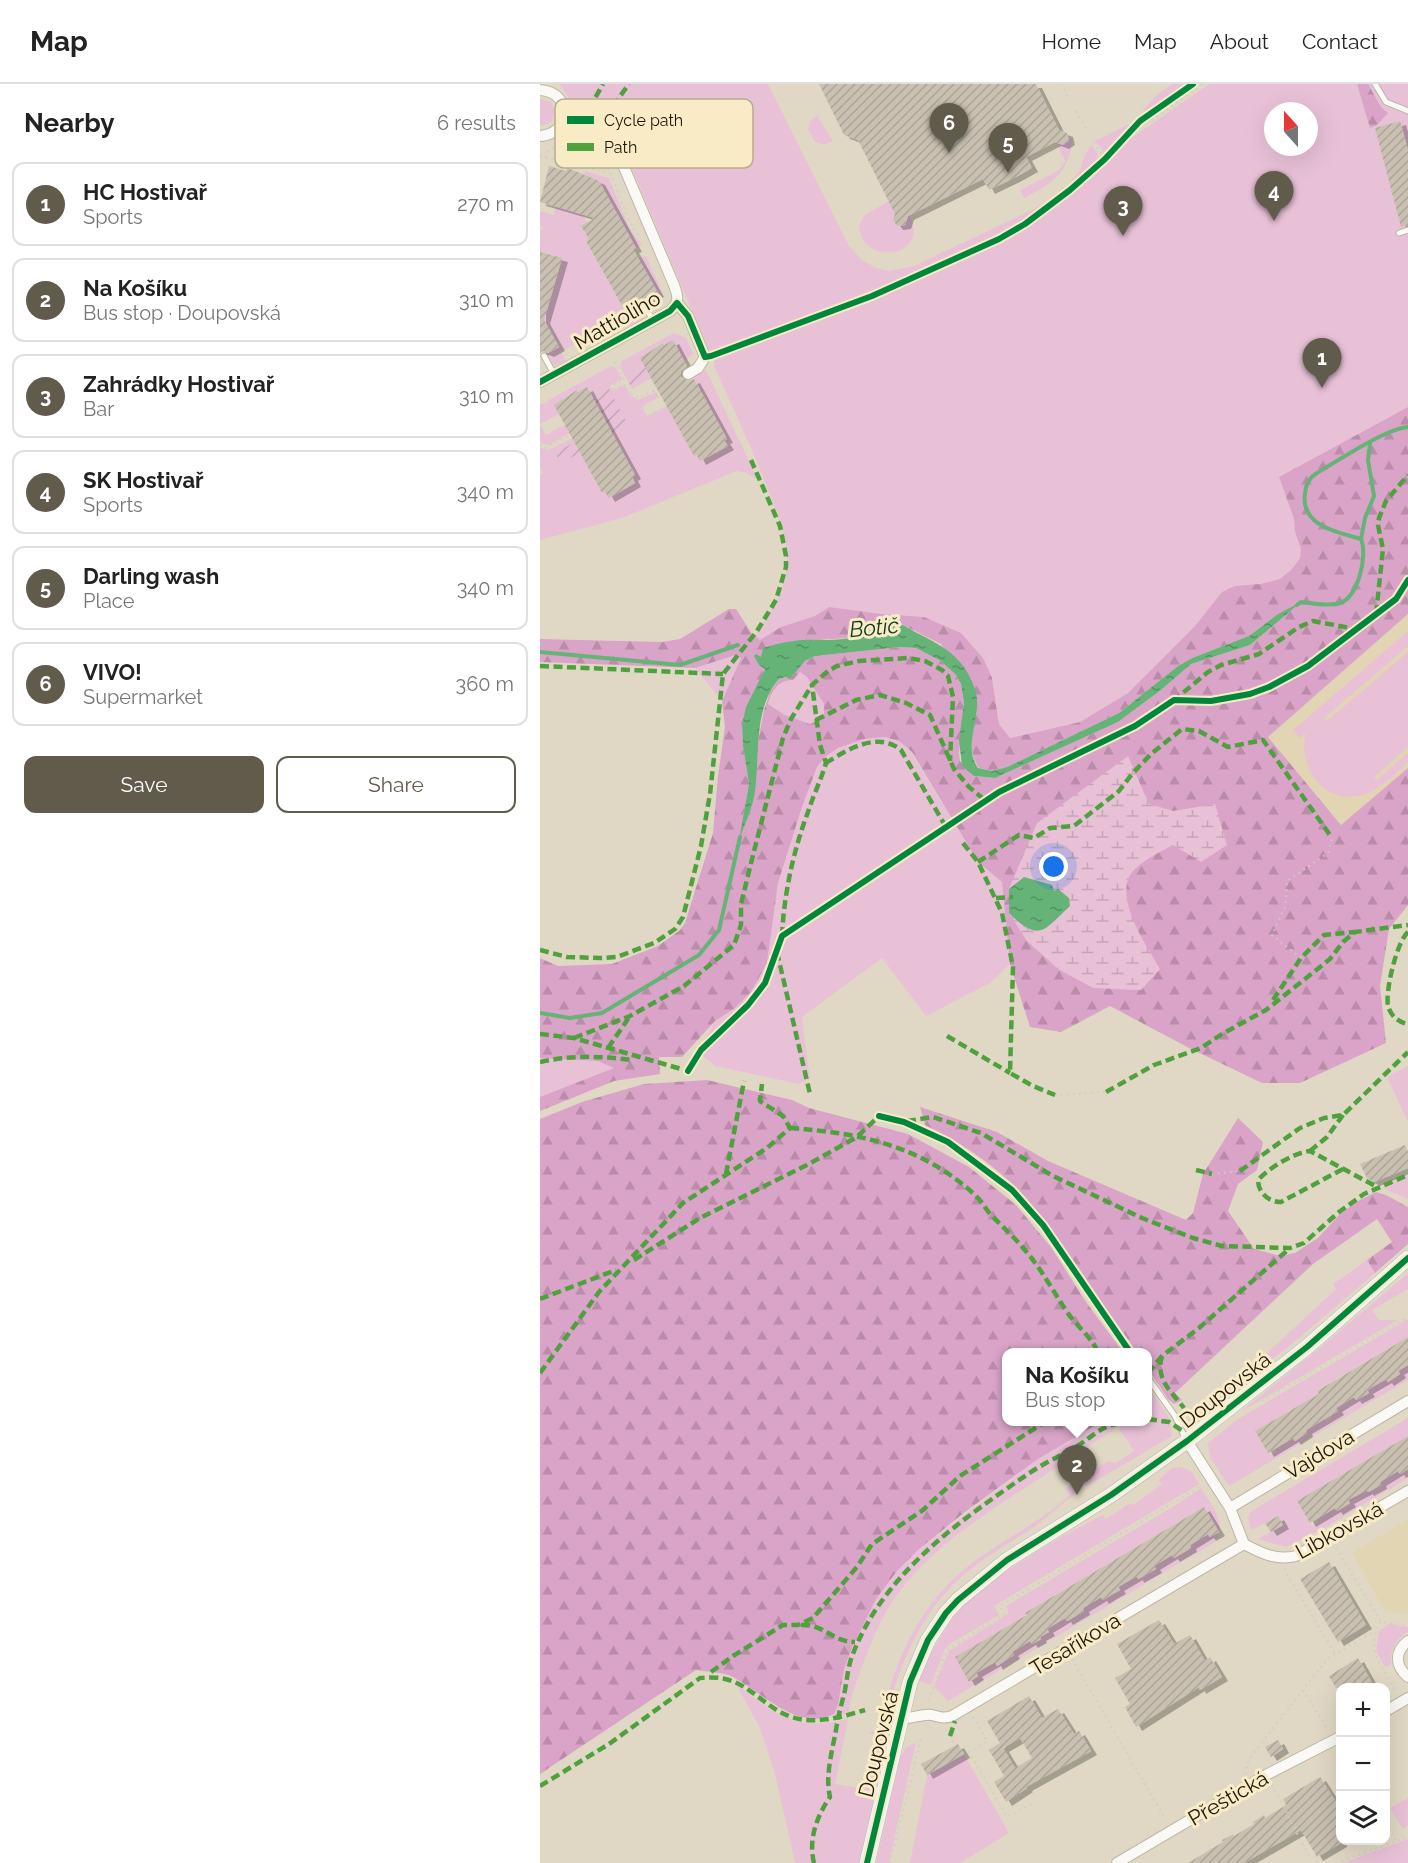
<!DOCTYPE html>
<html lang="en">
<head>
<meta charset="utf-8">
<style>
  :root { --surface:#fff; --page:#f2f2f2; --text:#222; --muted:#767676; --line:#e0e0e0; --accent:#615b4b }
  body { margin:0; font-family:Raleway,sans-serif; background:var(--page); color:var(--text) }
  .controls { position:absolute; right:18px; bottom:18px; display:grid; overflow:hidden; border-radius:12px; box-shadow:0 6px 24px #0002 }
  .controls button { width:54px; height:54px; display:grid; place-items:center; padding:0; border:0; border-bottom:2px solid var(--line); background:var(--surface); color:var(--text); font:30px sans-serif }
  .compass { position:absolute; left:724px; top:18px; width:54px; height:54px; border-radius:50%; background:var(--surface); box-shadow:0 6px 24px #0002; rotate:339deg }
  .you { position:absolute; left:514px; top:783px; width:21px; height:21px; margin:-15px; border:4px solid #fff; border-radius:50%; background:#1a73e8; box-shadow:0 0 0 9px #1a73e833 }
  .badge { display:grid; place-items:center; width:39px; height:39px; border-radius:50%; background:var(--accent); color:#fff; font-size:20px; font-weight:700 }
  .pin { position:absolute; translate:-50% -50px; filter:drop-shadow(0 2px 3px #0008) }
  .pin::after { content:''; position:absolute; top:32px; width:21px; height:18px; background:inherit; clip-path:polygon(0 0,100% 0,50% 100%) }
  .popup { position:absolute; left:462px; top:1264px; width:150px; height:78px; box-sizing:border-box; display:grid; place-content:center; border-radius:12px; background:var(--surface); filter:drop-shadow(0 2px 4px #0005); font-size:20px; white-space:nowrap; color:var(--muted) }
  .popup b { font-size:22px; color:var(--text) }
  .popup::after { content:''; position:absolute; left:50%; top:100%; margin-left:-12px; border:12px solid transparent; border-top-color:var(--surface) }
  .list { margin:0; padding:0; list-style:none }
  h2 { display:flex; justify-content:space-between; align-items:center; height:78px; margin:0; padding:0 24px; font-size:26px }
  h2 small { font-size:20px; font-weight:400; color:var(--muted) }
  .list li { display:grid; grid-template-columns:39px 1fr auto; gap:18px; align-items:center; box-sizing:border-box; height:84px; margin:0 12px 12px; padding:0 12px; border:2px solid var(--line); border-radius:12px }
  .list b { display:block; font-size:22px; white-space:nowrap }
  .list p { margin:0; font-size:20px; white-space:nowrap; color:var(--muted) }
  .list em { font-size:20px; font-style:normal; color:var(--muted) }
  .actions { display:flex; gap:12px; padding:18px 24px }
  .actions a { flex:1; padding:14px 0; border:2px solid var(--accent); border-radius:12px; text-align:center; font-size:21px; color:var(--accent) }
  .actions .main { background:var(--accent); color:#fff }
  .icon { flex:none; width:33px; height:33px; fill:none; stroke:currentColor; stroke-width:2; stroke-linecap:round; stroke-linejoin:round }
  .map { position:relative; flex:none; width:868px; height:1779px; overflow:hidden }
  header { display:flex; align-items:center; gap:36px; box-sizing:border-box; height:84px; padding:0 30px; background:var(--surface); border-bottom:2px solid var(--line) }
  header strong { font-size:28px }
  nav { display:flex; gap:33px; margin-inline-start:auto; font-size:21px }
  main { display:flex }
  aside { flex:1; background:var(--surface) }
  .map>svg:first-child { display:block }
  .built { fill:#e2d5b4 }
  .green { fill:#e8c1d7; fill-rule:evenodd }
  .forest { fill:url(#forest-firs); fill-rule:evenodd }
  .wetland { fill:url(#wetland-marsh) }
  .garden { fill:url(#garden-furrows) }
  .water { fill:url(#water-ripples) }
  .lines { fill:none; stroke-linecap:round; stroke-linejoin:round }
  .stream { stroke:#66b378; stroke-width:4 }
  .building { fill:url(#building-hatch); fill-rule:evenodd; filter:url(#shadow) }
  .lane-casing { stroke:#bbb6a6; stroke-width:7 }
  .street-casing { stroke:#bbb6a6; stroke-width:12 }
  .secondary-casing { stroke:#bbb6a6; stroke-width:16 }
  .path { stroke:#cfcdc7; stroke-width:2; stroke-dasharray:1.5 4.5; stroke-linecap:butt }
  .lane { stroke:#faf9f6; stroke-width:5 }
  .street { stroke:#faf9f6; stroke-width:10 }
  .secondary { stroke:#f3f2f2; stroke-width:15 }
  .quiet { stroke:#4fa13e; stroke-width:4.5; stroke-dasharray:9 4.5; stroke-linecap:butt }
  .cycleway-casing { stroke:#f8ebc6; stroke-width:10 }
  .cycleway { stroke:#00873e; stroke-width:6 }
  .labels { text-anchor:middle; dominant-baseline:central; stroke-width:6; stroke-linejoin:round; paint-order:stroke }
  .street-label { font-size:21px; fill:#1d180a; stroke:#f8ebc6 }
  .water-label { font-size:22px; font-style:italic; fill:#0f3c1d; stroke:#f8ebc6 }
  .key { fill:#f8ebc6; stroke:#b6ac8e; stroke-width:1.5 }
  .key-label { font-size:16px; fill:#1d180a }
</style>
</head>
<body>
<header>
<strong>Map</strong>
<nav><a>Home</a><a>Map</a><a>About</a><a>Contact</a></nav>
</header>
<main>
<aside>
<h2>Nearby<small>6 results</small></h2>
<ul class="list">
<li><span class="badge">1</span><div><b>HC Hostivař</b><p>Sports</p></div><em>270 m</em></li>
<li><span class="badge">2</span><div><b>Na Košíku</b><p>Bus stop · Doupovská</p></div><em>310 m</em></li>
<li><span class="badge">3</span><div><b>Zahrádky Hostivař</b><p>Bar</p></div><em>310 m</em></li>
<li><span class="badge">4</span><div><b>SK Hostivař</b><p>Sports</p></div><em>340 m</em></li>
<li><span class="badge">5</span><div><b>Darling wash</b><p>Place</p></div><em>340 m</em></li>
<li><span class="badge">6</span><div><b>VIVO!</b><p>Supermarket</p></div><em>360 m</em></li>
</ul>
<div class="actions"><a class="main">Save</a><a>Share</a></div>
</aside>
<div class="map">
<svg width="868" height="1779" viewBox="0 0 868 1779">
  <defs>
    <pattern id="forest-firs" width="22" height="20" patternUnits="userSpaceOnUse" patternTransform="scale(1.5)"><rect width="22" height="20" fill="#d9a4c7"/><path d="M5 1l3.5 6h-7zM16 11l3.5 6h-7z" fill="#ba8caa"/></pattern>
    <pattern id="wetland-marsh" width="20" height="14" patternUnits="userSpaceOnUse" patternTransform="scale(1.5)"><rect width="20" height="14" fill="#e8c1d7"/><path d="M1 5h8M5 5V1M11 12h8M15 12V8" fill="none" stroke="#c7a5b7"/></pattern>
    <pattern id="garden-furrows" width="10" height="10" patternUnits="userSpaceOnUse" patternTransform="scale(1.5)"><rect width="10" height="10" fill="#e8c1d7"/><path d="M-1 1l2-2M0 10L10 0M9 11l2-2" fill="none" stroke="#c7a5b7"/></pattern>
    <pattern id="water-ripples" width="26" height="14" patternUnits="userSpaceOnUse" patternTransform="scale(1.5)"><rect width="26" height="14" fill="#66b378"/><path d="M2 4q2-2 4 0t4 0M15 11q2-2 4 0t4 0" fill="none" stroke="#539161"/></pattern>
    <pattern id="building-hatch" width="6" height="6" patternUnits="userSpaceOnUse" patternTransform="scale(1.5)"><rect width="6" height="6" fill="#c9c0b1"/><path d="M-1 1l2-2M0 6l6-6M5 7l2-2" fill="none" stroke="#aca497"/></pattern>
    <filter id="shadow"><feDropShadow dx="6" dy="4" stdDeviation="0" flood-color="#0004"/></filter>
  </defs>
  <rect width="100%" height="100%" fill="#e0d8c4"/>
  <g class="built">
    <polygon points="868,530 868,684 802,741 728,653"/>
    <polygon points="868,1435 868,1530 846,1528 812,1469"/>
  </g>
  <g class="green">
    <path d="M20,0H228L309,162L322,176L336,184L350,187L374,182L494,125L511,115L527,102L539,88L545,71L551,61C557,67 559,70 558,78L531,102L479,140L455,153L332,209L170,269L84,66L65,45L34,27L31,17Z"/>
    <polygon points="633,0 646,0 611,25 602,27 619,9"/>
    <path d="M669,0H868V323L739,393L754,435L755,448L761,465L760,474L752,485L740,495L682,508L655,542L588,609L540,638L470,654L459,640L452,594L384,533L342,530L289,523L275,532L241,543L220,556L215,553C228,531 246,508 247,483C249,454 237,429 227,403C211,362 192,322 174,282L175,280L173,275L330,216L460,158L503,131L538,104L590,55ZM733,27H769V63H733Z"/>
    <polygon points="0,15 11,18 15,26 12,37 8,40 0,41"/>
    <polygon points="277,31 293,57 284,61 275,58 268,45 270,37"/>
    <polygon points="589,40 592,43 564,73 562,65 555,57"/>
    <path d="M529,55H532C530,88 512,100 484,114L480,106L518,87L525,77L516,58L525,60Z"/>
    <polygon points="41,56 57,70 65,83 35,75"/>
    <polygon points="45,87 69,94 89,144 102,161 96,164 59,97 44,92"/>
    <path d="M349,117L356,131L353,134L354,140L357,142H363L366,139V133L370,131C390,175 321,183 319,141L325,131Z"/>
    <polygon points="17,120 26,126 43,131 47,139 41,142 49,155 46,157 85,227 96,221 102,235 87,244 81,235 58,247 63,256 60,256 55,248 45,253 49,264 43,256 21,268 25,277 15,282 7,270 19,263 0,230 7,226 22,175 0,168 0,150 3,143 0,142 0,127 14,131"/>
    <polygon points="106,172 123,210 118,222 120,225 116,228 113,227 115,226 111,213 117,209 98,174"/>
    <polygon points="134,249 146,254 153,270 144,277 123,259 108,268 105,283 86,294 80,282 82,277"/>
    <polygon points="71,282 75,283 82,295 70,302 73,307 82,302 86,303 91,312 98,316 116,308 119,313 104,321 103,325 107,332 127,322 154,372 157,371 161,377 187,362 184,356 186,354 153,293 166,286 218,396 207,389 197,387 82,434 0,456 0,391 3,389 0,384 0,364 9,366 32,354 35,358 21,379 40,369 62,408 65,407 69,413 95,399 92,393 95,391 73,351 89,342 51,312 37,306 22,315 19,330 0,340 0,320 8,319 7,317"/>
    <polygon points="28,339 30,349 9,361 2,360 0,356 0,341 6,351"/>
    <path d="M868,547V562L784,634L787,637L868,568V663L834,693L837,696L868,669V678C854,691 838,708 818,712C782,719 757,681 766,649L760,654L753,646Z"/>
    <polygon points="196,571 201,574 182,617 155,584"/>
    <polygon points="260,588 267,593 284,620 284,634 270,640 245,631 228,620 236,603"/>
    <polygon points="346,653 359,657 371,668 438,778 462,798 470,880 450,899 386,932 342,874 262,933 270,995 259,1000 175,982 163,972 162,961 175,937 195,924 227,879 238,799 262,723 277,683 285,673 298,664 324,655"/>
    <polygon points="0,974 58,977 75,984 0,1013"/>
    <polygon points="868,982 868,1038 847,993"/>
    <polygon points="868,1092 868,1115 842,1104"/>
    <polygon points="827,1176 835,1189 758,1255 653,1338 649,1333 652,1329 657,1334 796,1205 793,1200"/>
    <polygon points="868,1189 868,1205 832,1226 839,1236 858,1236 702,1327 786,1259"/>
    <polygon points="868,1235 868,1253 777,1306 779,1310 715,1348 730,1371 736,1368 734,1365 753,1354 755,1357 767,1349 766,1346 784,1335 786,1338 792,1334 791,1331 796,1324 814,1313 816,1316 829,1309 827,1306 846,1295 848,1298 860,1290 858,1287 868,1281 868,1296 689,1402 670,1373 668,1359 698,1335"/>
    <path d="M608,1302L630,1335L632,1352L547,1402L545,1400L536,1406L537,1409C522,1418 509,1433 494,1443C471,1458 447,1471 426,1489C385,1523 366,1567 350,1617C344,1616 339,1614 338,1607L348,1609C367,1548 393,1505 446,1469C475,1450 505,1434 530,1411L525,1404L568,1377L576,1379L594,1367L578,1343C546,1364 514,1385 482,1406C437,1435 392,1465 359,1508C344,1528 333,1553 324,1577C318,1594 310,1612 309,1630L288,1633L294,1630L298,1621L304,1585L324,1538L336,1515L357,1487L378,1466L498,1375L561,1338H608Z"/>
    <polygon points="868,1334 868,1352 757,1418 772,1442 778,1438 777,1435 795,1424 797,1427 810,1419 808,1416 827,1406 829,1408 841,1401 840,1398 858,1387 860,1390 868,1385 868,1394 781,1446 746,1463 718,1455 743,1441 738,1432 712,1446 708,1435 710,1428"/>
    <path d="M641,1383L652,1388L659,1400L454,1522L459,1531L410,1560L405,1565L391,1601L379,1597C390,1571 402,1547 420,1525C426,1518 434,1512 441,1507C478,1476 521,1452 563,1431L566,1435L590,1419L591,1421L595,1420L622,1400L618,1396L632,1384Z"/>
    <path d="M661,1404C672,1423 688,1437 675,1458L408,1617L394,1602L409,1567L469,1529L466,1522L639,1419ZM664,1423L678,1448L670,1453L668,1450L650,1461L651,1464L632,1471L614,1482L615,1485L599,1495L597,1492L578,1503L580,1506L563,1516L561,1513L543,1524L544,1527L528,1537L525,1534L507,1545L509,1548L500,1553L501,1556L492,1560L490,1557L472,1568L474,1572L457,1581L455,1578L436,1589L438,1592L429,1597L415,1573L487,1531L486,1528Z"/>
    <path d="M849,1540L868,1543V1548C855,1555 850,1566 851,1581L845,1583L836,1567L839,1547Z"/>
    <path d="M196,1600C237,1631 254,1648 308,1635L295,1700L326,1705L338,1651L328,1649L340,1644L348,1647V1654L319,1779H255L235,1690L220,1644Z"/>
    <polygon points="376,1658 349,1779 336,1779 360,1674 366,1664"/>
    <polygon points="424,1670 469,1749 420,1779 370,1779 387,1691"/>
    <polygon points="868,1714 868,1742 863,1745 850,1724"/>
    <polygon points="868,1755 868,1779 803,1779"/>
  </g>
  <g class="forest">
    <polygon points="817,0 828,0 841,23 848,29 837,41 830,44"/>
    <path d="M868,323V530L728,653L801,741L868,684V821L849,845L840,902L846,959L760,999H722L649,964L570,922L521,948L490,943L470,880L462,798L438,778L372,668L359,657L345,653L324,655L298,664L285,673L277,683L262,723L238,799L227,879L211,908L195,924L175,937L142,973H119L120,990L74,997L0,1027V1013L74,984L58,977L0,974V874L18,882L72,880L118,862L140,846L145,839L173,749L178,692L185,643L182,617L201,574L196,571L155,584L0,578V555L122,558L140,555L189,525H196L212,550L220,556L241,543L275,532L289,523L342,530L384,533L421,549L443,574L452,594L459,640L470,654L540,638L588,609L655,542L682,508L695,502L720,500L740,495L752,485L760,474L761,465L755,448L754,435L739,393ZM758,520L710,561L651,580L621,606L578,638L455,694L434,692L420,677L419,669L424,619L421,600L416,591L401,577L376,564L361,563L275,572L265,577L250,595L247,593L239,595L230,608L224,626L200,750L209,700L203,662L202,641L225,584L223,564L255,557L310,554L336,542L359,539L401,560L437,628C432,647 427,667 439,684L452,687L467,683L579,629L638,582L652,574L709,552L738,530ZM260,588L267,593L284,620V634L270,640L245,631L228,620C232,607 238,596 253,596Z"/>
    <path d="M167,996L252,1016L269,1024L368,1050L429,1083L476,1121L511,1163L546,1218L583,1268H466V1338H561L498,1375L425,1428L378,1466L357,1487L336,1515L312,1564L304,1585L298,1621L294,1630C257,1648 223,1609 193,1593C183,1588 168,1588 156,1586L0,1690V1035L42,1018L104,1000Z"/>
    <path d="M380,1023L457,1048L508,1077L646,1136L653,1129L663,1090L698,1034L723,1058L717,1086L698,1100L688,1127L714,1165L740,1172L755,1169L778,1154L800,1130L818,1117L836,1108L846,1111L868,1123V1160L835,1189L827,1176L852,1158L837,1135L773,1180L635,1309L642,1316L634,1320L628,1315L608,1285V1268H597L487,1115C458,1083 422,1059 385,1041Z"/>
  </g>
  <path class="wetland" d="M588,672L609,720L633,727L675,720L687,761L661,778L633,761C620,768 594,780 588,795C579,823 607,862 620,885L601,906L553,904L518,885L487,857L469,829L485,844L514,808L469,805L497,739Z"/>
  <g class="garden">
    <polygon points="105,283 111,294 92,305 86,294"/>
    <polygon points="68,303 89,343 73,351 51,312"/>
    <polygon points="35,358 40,369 21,379 15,369"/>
  </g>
  <g class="water">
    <path d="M761,518L710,561L651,580L621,606L578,638L455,694L434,692L422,682L419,656L424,619L421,600L416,591L401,577L376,564L361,563L275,572L265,577L250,595L246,593L239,595C213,625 220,670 215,707C213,724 204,741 199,756L209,700L203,662L202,641L206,623L225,585L219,581L214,572L216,570L221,573L223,564C233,561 244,558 254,557C272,554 291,558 309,554C326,551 339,538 357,540C364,540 371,546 377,549C406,563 427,576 436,609C442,635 422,660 438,684L452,687L467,683L579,629L638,582L652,574L709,552L738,530Z"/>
    <path d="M484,793L512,801L514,807L518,805L529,814L530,822C503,847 500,859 469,829V805Z"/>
  </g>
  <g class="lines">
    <g class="stream">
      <polyline points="821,455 825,434 834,412 828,376 830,360"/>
      <path d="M757,521L761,518C772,519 789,523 800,519C818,513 828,472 821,455C797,448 760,442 765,409C766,400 770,393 777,389C799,376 845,345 868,343"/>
      <polyline points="0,568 140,581 198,561"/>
      <polyline points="0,929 30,934 62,929 159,871 179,846 200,753"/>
    </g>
  </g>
  <g class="building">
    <polygon points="279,0 496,0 519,46 527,49 529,57 523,61 515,58 486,73 492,84 474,94 449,106 443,95 368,132 365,141 357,142 353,136 355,130 318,56 304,51"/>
    <polygon points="860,37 868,66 868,141 861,143 835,44"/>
    <polygon points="9,82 26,87 28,84 59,97 96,164 93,165 118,209 107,215 100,214 98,220 85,227 46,157 49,155 41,142 55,134 0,118"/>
    <polygon points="0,168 22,174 4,236 19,263 8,269 3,267 0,269"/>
    <polygon points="133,256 147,282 141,287 141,293 148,297 154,295 187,355 184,356 188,362 160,377 157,371 154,372 100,274 123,259 124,261"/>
    <polygon points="47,303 95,391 92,393 95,399 69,414 65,407 62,409 14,321 37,306 38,308"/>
    <polygon points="865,1061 868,1069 868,1084 834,1098 827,1094 820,1080"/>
    <polygon points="868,1253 868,1281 858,1287 860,1290 848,1298 846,1295 827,1306 829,1309 816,1316 814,1313 796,1324 798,1327 766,1346 767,1349 755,1357 753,1354 728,1369 715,1347 779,1310 777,1307"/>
    <polygon points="868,1352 868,1385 860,1390 858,1387 840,1398 841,1401 828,1408 827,1406 808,1416 810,1419 797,1427 795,1424 770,1439 757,1417"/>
    <polygon points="664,1423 679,1448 670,1453 668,1450 650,1461 651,1464 634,1474 632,1471 614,1482 616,1485 598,1495 597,1492 578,1503 580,1506 571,1511 563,1516 561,1513 543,1524 544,1527 527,1537 525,1534 507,1545 509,1548 500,1553 501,1555 492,1560 490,1557 472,1568 474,1571 457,1582 455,1578 436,1589 438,1592 429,1598 415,1573 487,1531 485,1529"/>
    <polygon points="738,1432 743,1441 731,1448 725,1439"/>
    <polygon points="789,1478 826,1541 798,1558 760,1495"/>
    <polygon points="619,1536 634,1560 650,1551 665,1577 670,1573 682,1593 660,1606 659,1603 596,1643 585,1623 590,1620 575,1594 591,1585 577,1560"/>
    <polygon points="818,1574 835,1604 796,1604 789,1592"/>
    <path d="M489,1612L502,1634L518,1625L534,1650L539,1647L551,1667L486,1703L487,1704L466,1718L454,1698L464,1692L449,1666L460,1659L447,1637ZM480,1654L492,1674L475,1684L463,1664Z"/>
    <polygon points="738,1656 743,1665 731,1673 725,1663"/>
    <polygon points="418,1660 424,1670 387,1691 381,1680"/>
    <polygon points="780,1693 801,1726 801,1759 777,1773 761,1746 704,1779 648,1779 683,1758 682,1756 693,1750 694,1752 714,1740 713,1738 724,1731 725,1734 746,1721 743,1715"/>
  </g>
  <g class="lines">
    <g class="lane-casing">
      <g id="lane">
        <polyline points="835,0 846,18 868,27"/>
        <polyline points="859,149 868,146"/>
        <polyline points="103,218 113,237"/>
        <polyline points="4,272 14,290"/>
        <polyline points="339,1032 364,1038 408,1058 472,1106 503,1141 590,1268"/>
        <polyline points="608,1294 635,1332 646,1356"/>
      </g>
    </g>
    <g class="street-casing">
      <g id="street">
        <path d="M0,6C33,8 32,50 0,52"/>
        <polyline points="137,219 148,232 165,273 158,284 148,290"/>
        <path d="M0,298L130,227C140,219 138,212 134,201L78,69C64,50 46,43 24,35"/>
        <path d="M647,1357L690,1424L704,1460C721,1469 736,1477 756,1472L868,1407"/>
        <polyline points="690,1424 868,1317"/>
        <path d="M868,1557C854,1568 855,1582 868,1593"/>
        <polyline points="846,1627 868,1614"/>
        <path d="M360,1634C371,1636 382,1629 392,1631C400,1633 403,1635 412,1632L704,1460"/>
        <polyline points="577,1779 726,1691 800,1653"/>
      </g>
    </g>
    <g class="secondary-casing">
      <polyline id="secondary" points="327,1779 370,1598 388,1556 406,1529 418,1516 467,1476 571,1411 647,1357 767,1263 868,1174"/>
    </g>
    <g class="path">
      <polyline points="38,0 50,26 48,33"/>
      <polyline points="521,0 530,16"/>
      <polyline points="816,0 855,142"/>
      <polyline points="849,0 852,9"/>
      <polyline points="855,11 868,7"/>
      <polyline points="536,27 546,45"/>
      <polyline points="600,37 613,36 663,0"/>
      <polyline points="553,59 561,69 561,78"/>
      <path d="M55,64C77,88 78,126 99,152"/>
      <polyline points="0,72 69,89"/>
      <polyline points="6,74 8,67 36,53"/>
      <polyline points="32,79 39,52"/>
      <polyline points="0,146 1,146"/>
      <polyline points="859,159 868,191"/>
      <polyline points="75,278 84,296 72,302 74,305 83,301 88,302 92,310 99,314 117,305"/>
      <polyline points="0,361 6,364 31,351"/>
      <polyline points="761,874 732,851 745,823 747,797 788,769 792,754"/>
      <polyline points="515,1011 566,1008"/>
      <polyline points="672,1090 700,1087"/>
      <polyline points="723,1317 868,1233"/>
      <polyline points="694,1340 721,1386"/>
      <polyline points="796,1464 841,1538 868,1541"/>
      <polyline points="744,1485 795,1570"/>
      <path d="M841,1538C823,1564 844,1585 857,1608"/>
      <polyline points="532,1575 626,1736"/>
      <polyline points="763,1606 788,1646"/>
      <polyline points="388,1616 407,1566 464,1530 460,1522 661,1402"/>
      <polyline points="433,1633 447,1657 429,1668 467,1733 495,1718"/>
      <polyline points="406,1646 415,1661"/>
      <polyline points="705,1690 709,1675 788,1574 835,1547"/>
      <path d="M732,1701C746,1724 755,1748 769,1771L774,1772L778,1779"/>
      <polyline points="846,1739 856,1757"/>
      <polyline points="350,1779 381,1655"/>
      <polyline points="796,1779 868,1753"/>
    </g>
    <use href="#lane" class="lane"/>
    <use href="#street" class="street"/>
    <use href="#secondary" class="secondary"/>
    <g class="quiet">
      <polyline points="49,25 63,0"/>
      <polyline points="49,33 70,26 89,0"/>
      <polyline points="836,530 843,465 838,441 839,434 846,417 868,391"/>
      <polyline points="0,582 183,590"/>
      <polyline points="633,617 668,588 681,581 719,570 759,543 773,537 816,545"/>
      <polyline points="276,636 316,616 340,611 366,619 390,631 414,685 429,703 446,717"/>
      <path d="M286,679C308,665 338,647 361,666L406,743"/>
      <polyline points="423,759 438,778 462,829 473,883 470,989 493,1002 515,1011"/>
      <polyline points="438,778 479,751 494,754 510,744 534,742 579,707 592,690 611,670 642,645 659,647 688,663 723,656 792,754"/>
      <polyline points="456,814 473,813"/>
      <path d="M868,848C857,857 845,907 848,922C851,932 858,938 868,940"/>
      <path d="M242,852C244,810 253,768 268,728C273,712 281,696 286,679L280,661L272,601"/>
      <polyline points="0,866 27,873 61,874 77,873 114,859 135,845 143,833 161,762 170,710 183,590 217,547 236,516 246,483 246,472 240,442 211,376"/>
      <polyline points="237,868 270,1010"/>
      <polyline points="733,916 761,874 784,851 815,848"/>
      <polyline points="0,950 34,954 148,987 150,984"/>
      <polyline points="407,952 470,989"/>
      <polyline points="34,954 90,932 144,902 194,861 201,841 201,820 212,775 243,654 251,635 272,601 288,587 297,582 319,577 368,574 385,577 402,586 408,592 413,613 410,677"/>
      <polyline points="68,964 90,932"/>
      <path d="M0,978C31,971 61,972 92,976"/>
      <polyline points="566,1008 614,981 661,964 682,950 726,926 790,875 803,858 815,848 868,841"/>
      <polyline points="367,1037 393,1033 441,1049 513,1092 602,1134 653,1154 682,1162 750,1164 764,1159 799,1128 824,1110 868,1091"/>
      <path d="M250,1044C321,1049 382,1062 435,1111C442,1117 446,1126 452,1132C463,1143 474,1153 484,1165C500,1183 512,1205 525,1225C535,1241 550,1251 558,1268"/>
      <polyline points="770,1067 787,1053 803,1031"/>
      <path d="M803,1085L741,1118C728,1118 718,1108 718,1096C729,1084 753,1069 770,1067L839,1104"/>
      <polyline points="656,1086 672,1090"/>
      <polyline points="700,1087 760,1044 784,1034 803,1031 868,968"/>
      <polyline points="186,1090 204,997"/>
      <polyline points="94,1176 160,1134 267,1081 317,1053 339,1032"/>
      <polyline points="0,1215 76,1186"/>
      <path d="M622,1272C615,1295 631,1307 644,1324"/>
      <polyline points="0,1289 59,1208 143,1119 227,1064 250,1044 243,1032 220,1017 222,1000"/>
      <polyline points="608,1289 622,1272 659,1244 750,1164"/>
      <polyline points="608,1335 629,1338 643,1347"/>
      <path d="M261,1541C285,1540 292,1558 315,1558"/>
      <polyline points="171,1588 193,1572 243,1541 258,1541 273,1534 317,1483 332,1460 383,1426 420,1392 505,1338"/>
      <polyline points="410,1652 415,1637"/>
      <path d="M0,1702L69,1660L160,1594C170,1593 182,1593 192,1597C214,1605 229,1626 252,1633C275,1641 302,1633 325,1626"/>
      <path d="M274,1779C268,1755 277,1732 290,1713C285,1692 292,1668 296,1646C298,1632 302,1619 305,1606C307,1595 308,1585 311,1575C341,1491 418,1438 488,1390C504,1379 522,1371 539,1361C561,1346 563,1340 592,1338"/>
    </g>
    <g class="cycleway-casing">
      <g id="cycleway">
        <polyline points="0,298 130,227 137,219 148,232 165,273 171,272 332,212 459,155 485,140 530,106 565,75 600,37 653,0"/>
        <polyline points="148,987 161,966 208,921 225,899 242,852 459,708 595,642 634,616 671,617 710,610 729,603 768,582 856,515 868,496"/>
        <polyline points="339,1032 364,1038 408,1058 472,1106 503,1141 590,1268"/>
        <polyline points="327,1779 370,1598 388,1556 406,1529 418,1516 467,1476 571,1411 647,1357 767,1263 868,1174"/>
      </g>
    </g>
    <use href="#cycleway" class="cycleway"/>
  </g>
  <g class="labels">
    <g class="street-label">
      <text transform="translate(77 236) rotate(-30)">Mattioliho</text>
      <text transform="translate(685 1306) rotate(-38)">Doupovská</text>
      <text transform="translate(779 1370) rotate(-31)">Vajdova</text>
      <text transform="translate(799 1446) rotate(-29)">Libkovská</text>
      <text transform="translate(535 1560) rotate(-31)">Tesaříkova</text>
      <text transform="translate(338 1660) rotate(-76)">Doupovská</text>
      <text transform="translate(688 1714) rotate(-30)">Přeštická</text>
    </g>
    <g class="water-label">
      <text transform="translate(334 543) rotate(-5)">Botič</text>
    </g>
  </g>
  <rect x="15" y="15" width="198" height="69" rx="9" class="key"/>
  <rect x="27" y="32" width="27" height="8" fill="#00873e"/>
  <rect x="27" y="59" width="27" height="8" fill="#4fa13e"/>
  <g class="key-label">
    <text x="64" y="42">Cycle path</text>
    <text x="64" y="69">Path</text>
  </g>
</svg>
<div class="controls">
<button>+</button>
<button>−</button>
<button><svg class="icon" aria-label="layers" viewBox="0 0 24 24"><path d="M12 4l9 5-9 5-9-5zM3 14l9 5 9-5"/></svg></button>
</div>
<svg class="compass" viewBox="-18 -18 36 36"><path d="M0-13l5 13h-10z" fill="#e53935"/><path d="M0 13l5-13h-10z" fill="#767676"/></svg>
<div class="you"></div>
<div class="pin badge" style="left:782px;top:304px">1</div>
<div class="pin badge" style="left:537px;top:1411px">2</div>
<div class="popup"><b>Na Košíku</b>Bus stop</div>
<div class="pin badge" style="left:583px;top:152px">3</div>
<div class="pin badge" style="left:734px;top:137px">4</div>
<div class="pin badge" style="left:468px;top:89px">5</div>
<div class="pin badge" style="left:409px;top:69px">6</div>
</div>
</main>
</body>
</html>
